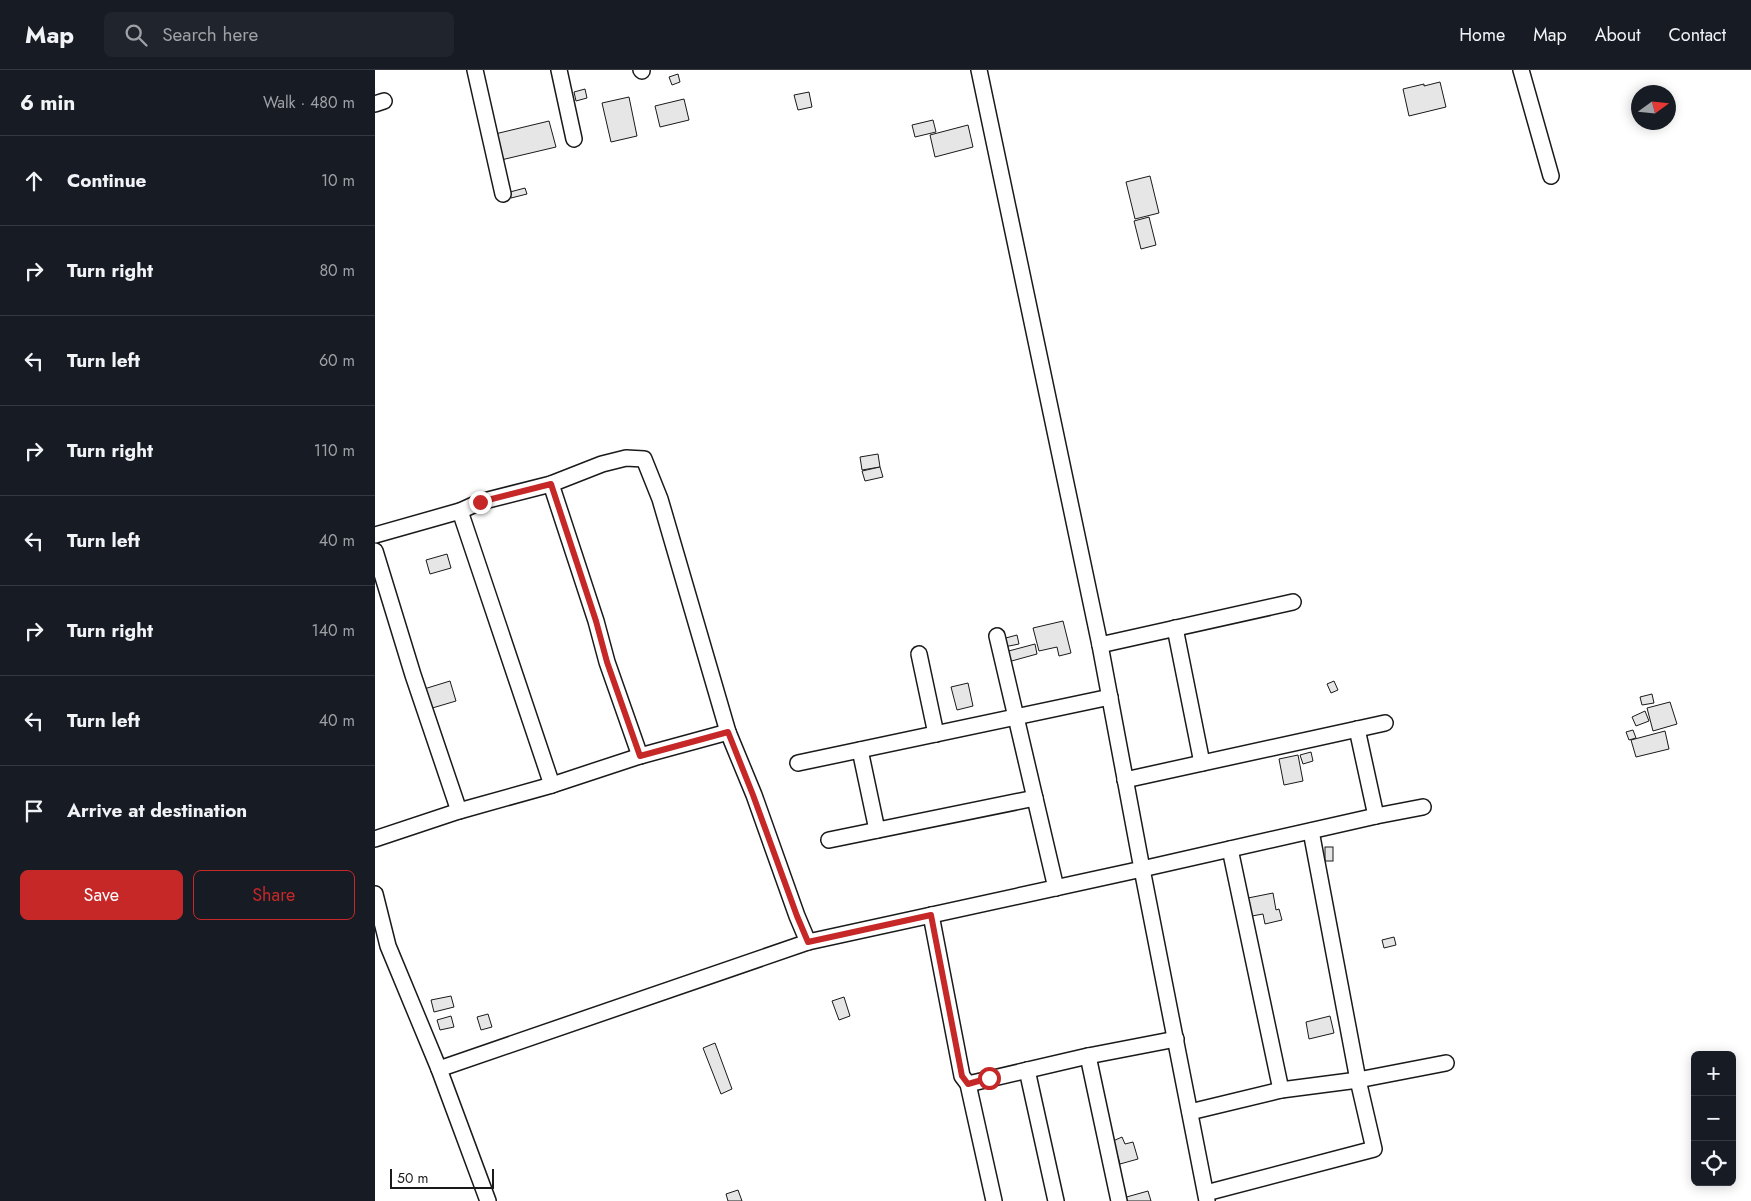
<!DOCTYPE html>
<html lang="en">
<head>
<meta charset="utf-8">
<style>
  :root { --surface:#171b24; --page:#20242c; --text:#f1f3f6; --muted:#9ea1a6; --line:#363941; --accent:#c62828 }
  body { margin:0; font-family:Jost,sans-serif; background:var(--page); color:var(--text) }
  .controls { position:absolute; right:15px; bottom:15px; display:grid; overflow:hidden; border-radius:8px; box-shadow:0 2px 12px #0003 }
  .controls button { width:45px; height:45px; display:grid; place-items:center; padding:0; border:0; border-bottom:1px solid var(--line); background:var(--surface); color:var(--text); font:25px sans-serif }
  .compass { position:absolute; left:1256px; top:15px; width:45px; height:45px; border-radius:50%; background:var(--surface); box-shadow:0 2px 12px #0003; rotate:75deg }
  .scale { position:absolute; left:15px; bottom:12px; width:104px; box-sizing:border-box; padding-left:5px; border:2px solid #1a1a1a; border-top:0; font-size:14px; line-height:18px; white-space:nowrap; color:#1a1a1a; -webkit-text-stroke:4px #fff; paint-order:stroke }
  .stop { position:absolute; width:15px; height:15px; margin:-11px; border:4px solid #c62828; border-radius:50%; background:#fff }
  .stop.end { background:#c62828; border-color:#fff; box-shadow:0 1px 5px #0008 }
  .list { margin:0; padding:0; list-style:none }
  h2 { display:flex; justify-content:space-between; align-items:center; height:65px; margin:0; padding:0 20px; font-size:21px }
  h2 small { font-size:16px; font-weight:400; color:var(--muted) }
  .list li { display:grid; grid-template-columns:32px 1fr auto; gap:15px; align-items:center; box-sizing:border-box; height:90px; padding:0 20px; border-top:1px solid var(--line) }
  .list b { display:block; font-size:19px; white-space:nowrap }
  .list em { font-size:16px; font-style:normal; color:var(--muted) }
  .actions { display:flex; gap:10px; padding:15px 20px }
  .actions a { flex:1; padding:11px 0; border:1px solid var(--accent); border-radius:8px; text-align:center; font-size:18px; color:var(--accent) }
  .actions .main { background:var(--accent); color:#fff }
  .icon { flex:none; width:28px; height:28px; fill:none; stroke:currentColor; stroke-width:2; stroke-linecap:round; stroke-linejoin:round }
  .map { position:relative; flex:none; width:1376px; height:1131px; overflow:hidden }
  header { display:flex; align-items:center; gap:30px; box-sizing:border-box; height:70px; padding:0 25px; background:var(--surface); border-bottom:1px solid var(--line) }
  header strong { font-size:24px }
  nav { display:flex; gap:28px; margin-inline-start:auto; font-size:18px }
  .search { width:350px; height:45px; background:var(--page); display:flex; align-items:center; gap:12px; box-sizing:border-box; padding:0 18px; border-radius:8px; color:var(--muted); font-size:19px }
  main { display:flex }
  aside { flex:1; background:var(--surface) }
  .map>svg:first-child { display:block }
  .building { fill:#e6e6e6; stroke:#1a1a1a }
  .lines { fill:none; stroke-linecap:round; stroke-linejoin:round }
  .minor-casing { stroke:#1a1a1a; stroke-width:18 }
  .minor { stroke:#fff; stroke-width:15 }
  .route { stroke:#c62828; stroke-width:6 }
</style>
</head>
<body>
<header>
<strong>Map</strong>
<div class="search"><svg class="icon" aria-label="search" viewBox="0 0 24 24"><circle cx="10" cy="10" r="6"/><path d="M15 15l6 6"/></svg>Search here</div>
<nav><a>Home</a><a>Map</a><a>About</a><a>Contact</a></nav>
</header>
<main>
<aside>
<h2>6 min<small>Walk · 480 m</small></h2>
<ul class="list">
<li><svg class="icon" aria-label="ahead" viewBox="0 0 24 24"><path d="M12 20V5M6 11l6-6 6 6"/></svg><div><b>Continue</b></div><em>10 m</em></li>
<li><svg class="icon" aria-label="right" viewBox="0 0 24 24"><path d="M7 20v-9h11M14 6l5 5-5 5"/></svg><div><b>Turn right</b></div><em>80 m</em></li>
<li><svg class="icon" aria-label="left" viewBox="0 0 24 24"><path d="M17 20v-9H6M10 6l-5 5 5 5"/></svg><div><b>Turn left</b></div><em>60 m</em></li>
<li><svg class="icon" aria-label="right" viewBox="0 0 24 24"><path d="M7 20v-9h11M14 6l5 5-5 5"/></svg><div><b>Turn right</b></div><em>110 m</em></li>
<li><svg class="icon" aria-label="left" viewBox="0 0 24 24"><path d="M17 20v-9H6M10 6l-5 5 5 5"/></svg><div><b>Turn left</b></div><em>40 m</em></li>
<li><svg class="icon" aria-label="right" viewBox="0 0 24 24"><path d="M7 20v-9h11M14 6l5 5-5 5"/></svg><div><b>Turn right</b></div><em>140 m</em></li>
<li><svg class="icon" aria-label="left" viewBox="0 0 24 24"><path d="M17 20v-9H6M10 6l-5 5 5 5"/></svg><div><b>Turn left</b></div><em>40 m</em></li>
<li><svg class="icon" aria-label="arrive" viewBox="0 0 24 24"><path d="M6 21V4h12l-3 4 3 4H6"/></svg><div><b>Arrive at destination</b></div></li>
</ul>
<div class="actions"><a class="main">Save</a><a>Share</a></div>
</aside>
<div class="map">
<svg width="1376" height="1131" viewBox="0 0 1376 1131">
  <rect width="100%" height="100%" fill="#fff"/>
  <g class="building">
    <polygon points="303,4 305,12 297,15 294,7"/>
    <polygon points="1065,12 1071,37 1034,46 1028,19 1049,14 1049,16"/>
    <polygon points="210,19 212,28 201,31 199,22"/>
    <polygon points="434,22 437,37 423,40 419,25"/>
    <polygon points="254,27 262,66 236,72 227,33"/>
    <polygon points="309,29 314,50 285,57 280,36"/>
    <polygon points="558,50 561,62 540,67 537,55"/>
    <polygon points="174,51 181,77 126,90 120,64"/>
    <polygon points="593,55 598,77 560,87 555,65"/>
    <polygon points="775,106 784,143 760,149 751,112"/>
    <polygon points="150,118 152,124 136,128 135,122"/>
    <polygon points="774,147 781,175 766,179 759,151"/>
    <polygon points="503,384 505,397 487,400 485,387"/>
    <polygon points="505,397 508,407 490,411 487,401"/>
    <polygon points="72,484 76,498 55,504 51,490"/>
    <polygon points="688,551 696,583 684,586 682,577 664,581 658,558"/>
    <polygon points="642,565 644,574 629,577 627,569"/>
    <polygon points="660,574 662,584 633,592 630,582"/>
    <polygon points="75,611 81,631 54,639 49,619"/>
    <polygon points="959,611 963,620 956,623 952,614"/>
    <polygon points="593,613 598,636 582,640 576,617"/>
    <polygon points="1277,624 1279,633 1267,635 1265,627"/>
    <polygon points="1295,632 1302,654 1278,661 1272,638"/>
    <polygon points="1270,641 1274,651 1261,656 1257,647"/>
    <polygon points="1258,660 1261,668 1254,670 1251,662"/>
    <polygon points="1290,661 1294,679 1261,687 1256,670"/>
    <polygon points="936,682 938,691 928,694 925,685"/>
    <polygon points="923,685 928,711 909,715 904,689"/>
    <rect x="950" y="777" width="8" height="14"/>
    <polygon points="898,823 901,840 904,839 907,850 890,854 888,844 877,846 873,828"/>
    <polygon points="1019,867 1021,875 1009,878 1007,870"/>
    <polygon points="76,926 79,937 59,942 56,930"/>
    <polygon points="469,927 475,946 464,950 457,931"/>
    <polygon points="113,944 117,957 106,960 102,947"/>
    <polygon points="76,946 79,957 65,960 62,950"/>
    <polygon points="955,946 959,963 934,969 931,952"/>
    <polygon points="340,973 357,1019 346,1024 328,978"/>
    <polygon points="747,1067 750,1074 758,1072 763,1089 745,1094 738,1071"/>
    <polygon points="363,1120 367,1131 353,1131 351,1124"/>
    <polygon points="773,1121 776,1131 749,1131 748,1128"/>
  </g>
  <g class="lines">
    <g class="minor-casing">
      <g id="minor">
        <polyline points="100,0 128,124"/>
        <polyline points="184,0 199,69"/>
        <polyline points="266,0 267,1"/>
        <polyline points="1146,0 1176,106"/>
        <polyline points="0,34 9,31"/>
        <polyline points="176,414 221,551 232,592 265,686"/>
        <polyline points="85,441 177,715"/>
        <polyline points="0,465 85,441 105,432 176,414 227,394 251,388 269,389 285,429 353,662 379,725 422,846 433,872"/>
        <polyline points="0,481 38,605 84,741"/>
        <polyline points="800,558 827,693"/>
        <polyline points="622,566 681,818"/>
        <polyline points="725,575 918,532"/>
        <polyline points="544,584 561,664"/>
        <polyline points="982,659 1001,746"/>
        <polyline points="485,680 502,760"/>
        <polyline points="423,693 735,627"/>
        <polyline points="750,710 1010,653"/>
        <polyline points="0,769 84,741 177,715 265,686 353,662"/>
        <polyline points="454,770 660,728"/>
        <polyline points="855,779 906,1020"/>
        <polyline points="0,824 13,876 64,999"/>
        <polyline points="556,845 587,1006 593,1014 619,1131"/>
        <polyline points="713,986 744,1131"/>
        <polyline points="652,1000 681,1131"/>
        <polyline points="593,1014 713,986 801,969"/>
        <polyline points="815,1042 906,1020 983,1010 1071,993"/>
        <polyline points="831,1123 999,1079 983,1010 936,761"/>
        <polyline points="113,1131 64,999 433,872 767,799 725,575 604,0"/>
        <polyline points="832,1131 767,799 1001,746 1048,737"/>
      </g>
    </g>
    <use href="#minor" class="minor"/>
  </g>
  <g class="lines">
    <polyline class="route" points="105,432 176,414 221,551 232,592 265,686 353,662 378,725 422,846 433,872 556,845 587,1006 593,1014 614,1008"/>
  </g>
</svg>
<div class="controls">
<button>+</button>
<button>−</button>
<button><svg class="icon" aria-label="locate" viewBox="0 0 24 24"><circle cx="12" cy="12" r="6"/><path d="M12 2v4M12 18v4M2 12h4M18 12h4"/></svg></button>
</div>
<svg class="compass" viewBox="-18 -18 36 36"><path d="M0-13l5 13h-10z" fill="#e53935"/><path d="M0 13l5-13h-10z" fill="#9ea1a6"/></svg>
<div class="scale">50 m</div>
<div class="stop" style="left:614px;top:1008px"></div>
<div class="stop end" style="left:105px;top:432px"></div>
</div>
</main>
</body>
</html>
